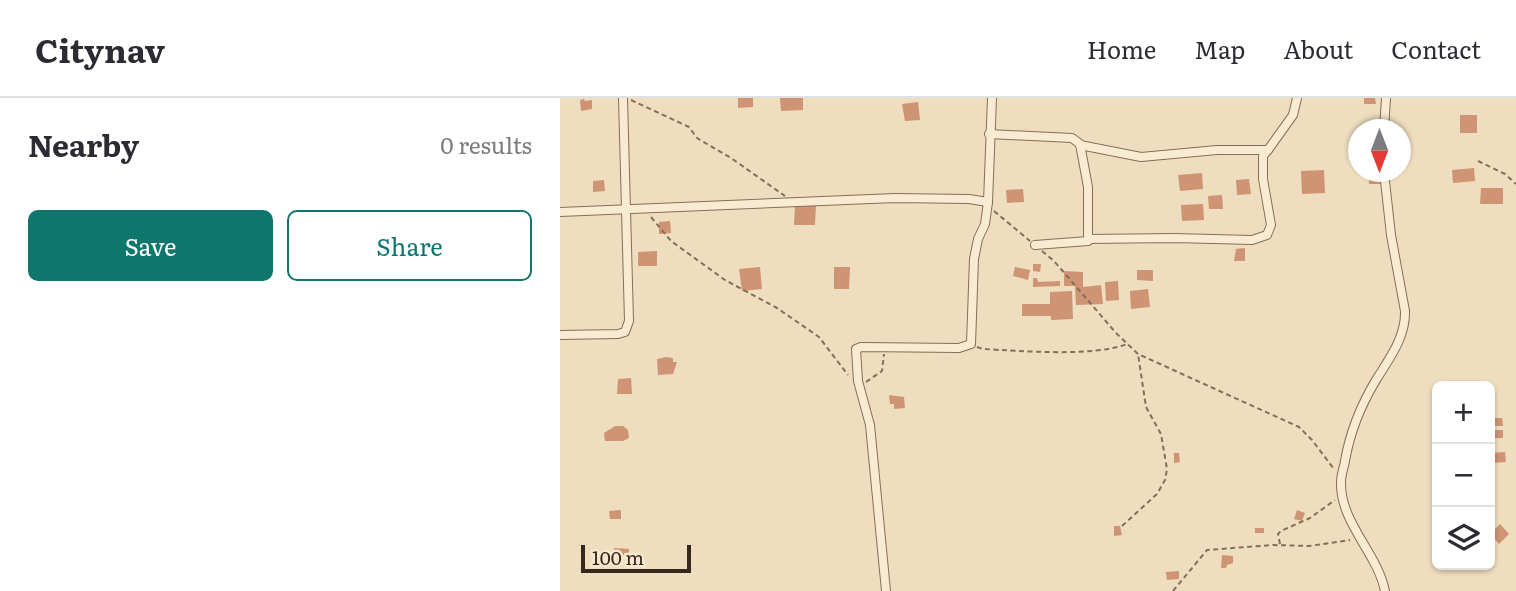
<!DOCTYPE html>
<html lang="en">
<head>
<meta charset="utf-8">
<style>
  :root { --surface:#fff; --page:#f7f7f7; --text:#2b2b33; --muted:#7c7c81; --line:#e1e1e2; --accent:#0f766e }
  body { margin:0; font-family:Literata,serif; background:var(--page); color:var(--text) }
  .controls { position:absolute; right:21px; bottom:21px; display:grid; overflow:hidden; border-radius:10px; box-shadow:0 2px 5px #0004 }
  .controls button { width:63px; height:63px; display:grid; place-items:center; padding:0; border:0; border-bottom:2px solid var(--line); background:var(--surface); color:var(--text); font:35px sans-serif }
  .compass { position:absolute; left:788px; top:21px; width:63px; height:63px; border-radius:50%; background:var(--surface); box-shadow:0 2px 5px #0004; rotate:180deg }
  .scale { position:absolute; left:21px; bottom:18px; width:110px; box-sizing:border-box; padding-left:7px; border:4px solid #36271c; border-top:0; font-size:19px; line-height:24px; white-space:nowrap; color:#36271c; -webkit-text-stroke:5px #f6e8ce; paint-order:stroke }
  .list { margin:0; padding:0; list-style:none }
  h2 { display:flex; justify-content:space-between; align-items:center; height:91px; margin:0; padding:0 28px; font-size:30px }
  h2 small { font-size:23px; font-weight:400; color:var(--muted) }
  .actions { display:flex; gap:14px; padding:21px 28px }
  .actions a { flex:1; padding:16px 0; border:2px solid var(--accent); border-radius:10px; text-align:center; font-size:24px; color:var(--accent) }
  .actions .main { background:var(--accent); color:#fff }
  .icon { flex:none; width:38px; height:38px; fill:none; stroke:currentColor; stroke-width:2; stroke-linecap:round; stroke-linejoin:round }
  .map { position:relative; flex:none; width:956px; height:493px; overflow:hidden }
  header { display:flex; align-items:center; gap:42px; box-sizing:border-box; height:98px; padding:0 35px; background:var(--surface); border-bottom:2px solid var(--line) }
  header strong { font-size:33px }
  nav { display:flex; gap:38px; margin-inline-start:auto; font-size:24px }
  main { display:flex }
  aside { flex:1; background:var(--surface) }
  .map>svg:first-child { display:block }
  .building { fill:#ce9473 }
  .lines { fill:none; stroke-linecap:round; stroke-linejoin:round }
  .street-casing { stroke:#876e57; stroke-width:10 }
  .path { stroke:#876e57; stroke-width:2; stroke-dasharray:5 3.5; stroke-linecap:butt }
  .street { stroke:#f9ebd1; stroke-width:8 }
</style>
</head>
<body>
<header>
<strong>Citynav</strong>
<nav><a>Home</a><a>Map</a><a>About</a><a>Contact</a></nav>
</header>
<main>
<aside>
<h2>Nearby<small>0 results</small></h2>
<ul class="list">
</ul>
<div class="actions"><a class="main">Save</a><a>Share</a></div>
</aside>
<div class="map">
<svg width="956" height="493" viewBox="0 0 956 493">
  <rect width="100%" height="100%" fill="#eeddbe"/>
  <g class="building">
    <polygon points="178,0 193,0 193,9 178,10"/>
    <polygon points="220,0 243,0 243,12 221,13"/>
    <polygon points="804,0 815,0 816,6 804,6"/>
    <polygon points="24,1 25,3 32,2 32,11 21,13 20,2"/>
    <polygon points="358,4 360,22 345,23 342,6"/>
    <rect x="900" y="17" width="17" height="18"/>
    <polygon points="914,70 915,83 893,85 892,72"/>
    <polygon points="764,72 765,95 742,96 741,73"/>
    <polygon points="809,74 829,74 828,86 809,86"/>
    <polygon points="642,75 643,91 620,93 618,77"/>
    <polygon points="689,81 691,96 677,97 676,82"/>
    <polygon points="44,82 45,93 33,94 33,83"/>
    <polygon points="921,90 943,90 943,106 920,106"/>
    <polygon points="463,91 464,104 447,105 446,92"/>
    <polygon points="662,97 663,111 649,111 648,98"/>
    <polygon points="235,106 256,107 255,127 234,127"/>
    <polygon points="643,106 644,122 622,123 621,107"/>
    <polygon points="110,123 111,135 99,136 99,124"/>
    <polygon points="685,150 685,163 674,163 676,151"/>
    <polygon points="97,153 97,168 78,168 78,154"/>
    <polygon points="473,166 481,166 480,174 473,173"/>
    <polygon points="200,169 202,191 182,193 179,171"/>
    <polygon points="274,169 290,169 289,191 274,191"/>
    <polygon points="455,169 470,172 468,182 453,178"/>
    <polygon points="577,172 593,172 593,183 577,182"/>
    <polygon points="504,173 523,174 523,189 541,187 543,206 516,207 515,188 504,188"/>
    <polygon points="473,180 477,180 478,184 500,183 500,188 473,189"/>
    <polygon points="558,183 559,202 546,203 545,184"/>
    <polygon points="588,191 590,209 571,211 570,193"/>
    <polygon points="512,193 513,221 491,222 491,218 462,218 462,206 490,206 490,194"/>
    <polygon points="106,259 113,260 113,264 117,264 113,276 98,277 97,261"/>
    <polygon points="71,280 72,296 57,296 58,281"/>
    <polygon points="329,297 344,299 345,310 334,311 334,306 330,306"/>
    <polygon points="930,320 942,320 943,328 930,328"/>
    <polygon points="55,328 63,328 68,332 69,340 63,343 45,343 44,335"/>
    <rect x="930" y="332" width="13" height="8"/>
    <polygon points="945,354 946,364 930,365 930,355"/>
    <polygon points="614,355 619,355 620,364 614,365"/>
    <polygon points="61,412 61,421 50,421 49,413"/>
    <polygon points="737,412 745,415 742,423 734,421"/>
    <polygon points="940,426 949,436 939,446 930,436"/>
    <polygon points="554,428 560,428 562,437 554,438"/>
    <rect x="695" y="430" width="9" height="5"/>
    <polygon points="54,450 69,451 69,457 55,457"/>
    <polygon points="662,457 673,458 673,465 667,467 666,470 661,470"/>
    <polygon points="619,473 619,481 607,482 606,474"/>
  </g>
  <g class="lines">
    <g class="street-casing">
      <g id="street">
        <polyline points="824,32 826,0"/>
        <polyline points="429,36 512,40 520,46 528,89 528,143 475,147"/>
        <polyline points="520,47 581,59 657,52 708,52 703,58 703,81 711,127 707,137 692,142 614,140 528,141"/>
        <polyline points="708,52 733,17 737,0"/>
        <path d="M824,74L831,137L845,213C846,239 829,261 816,282C801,307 790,334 785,363C784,370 781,376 781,384C780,425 817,454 825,493"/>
        <polyline points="0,114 335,100 409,101 428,104"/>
        <polyline points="0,237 58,236 65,234 69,223 63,0"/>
        <polyline points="326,493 310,327 298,283 296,251 301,249 399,250 411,246 414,161 418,141 425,126 428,104 432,0"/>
      </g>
    </g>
    <g class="path">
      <polyline points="71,2 129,29 137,40 147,46 171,60 225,98"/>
      <polyline points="918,63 945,76 956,86"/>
      <polyline points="434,113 470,143"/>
      <polyline points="91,119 111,143 165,182 217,210 259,239 288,277"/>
      <polyline points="482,153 494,163 556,235 578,256 739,329 752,342 774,371"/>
      <path d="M417,249L423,251C461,253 534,259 567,246"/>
      <polyline points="306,284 322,273 324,256"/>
      <polyline points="562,428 597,396 605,382 607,371 601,336 586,309 578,256"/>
      <polyline points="720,446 718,436 721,433 750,420 775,402"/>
      <polyline points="613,493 647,452 713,447 749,448 790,442"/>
    </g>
    <use href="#street" class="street"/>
  </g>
</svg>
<div class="controls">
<button>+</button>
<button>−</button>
<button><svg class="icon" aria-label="layers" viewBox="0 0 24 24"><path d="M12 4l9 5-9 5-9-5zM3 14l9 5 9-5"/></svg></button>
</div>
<svg class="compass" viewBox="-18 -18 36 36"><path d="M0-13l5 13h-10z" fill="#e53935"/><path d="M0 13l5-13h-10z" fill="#7c7c81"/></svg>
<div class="scale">100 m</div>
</div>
</main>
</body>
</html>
